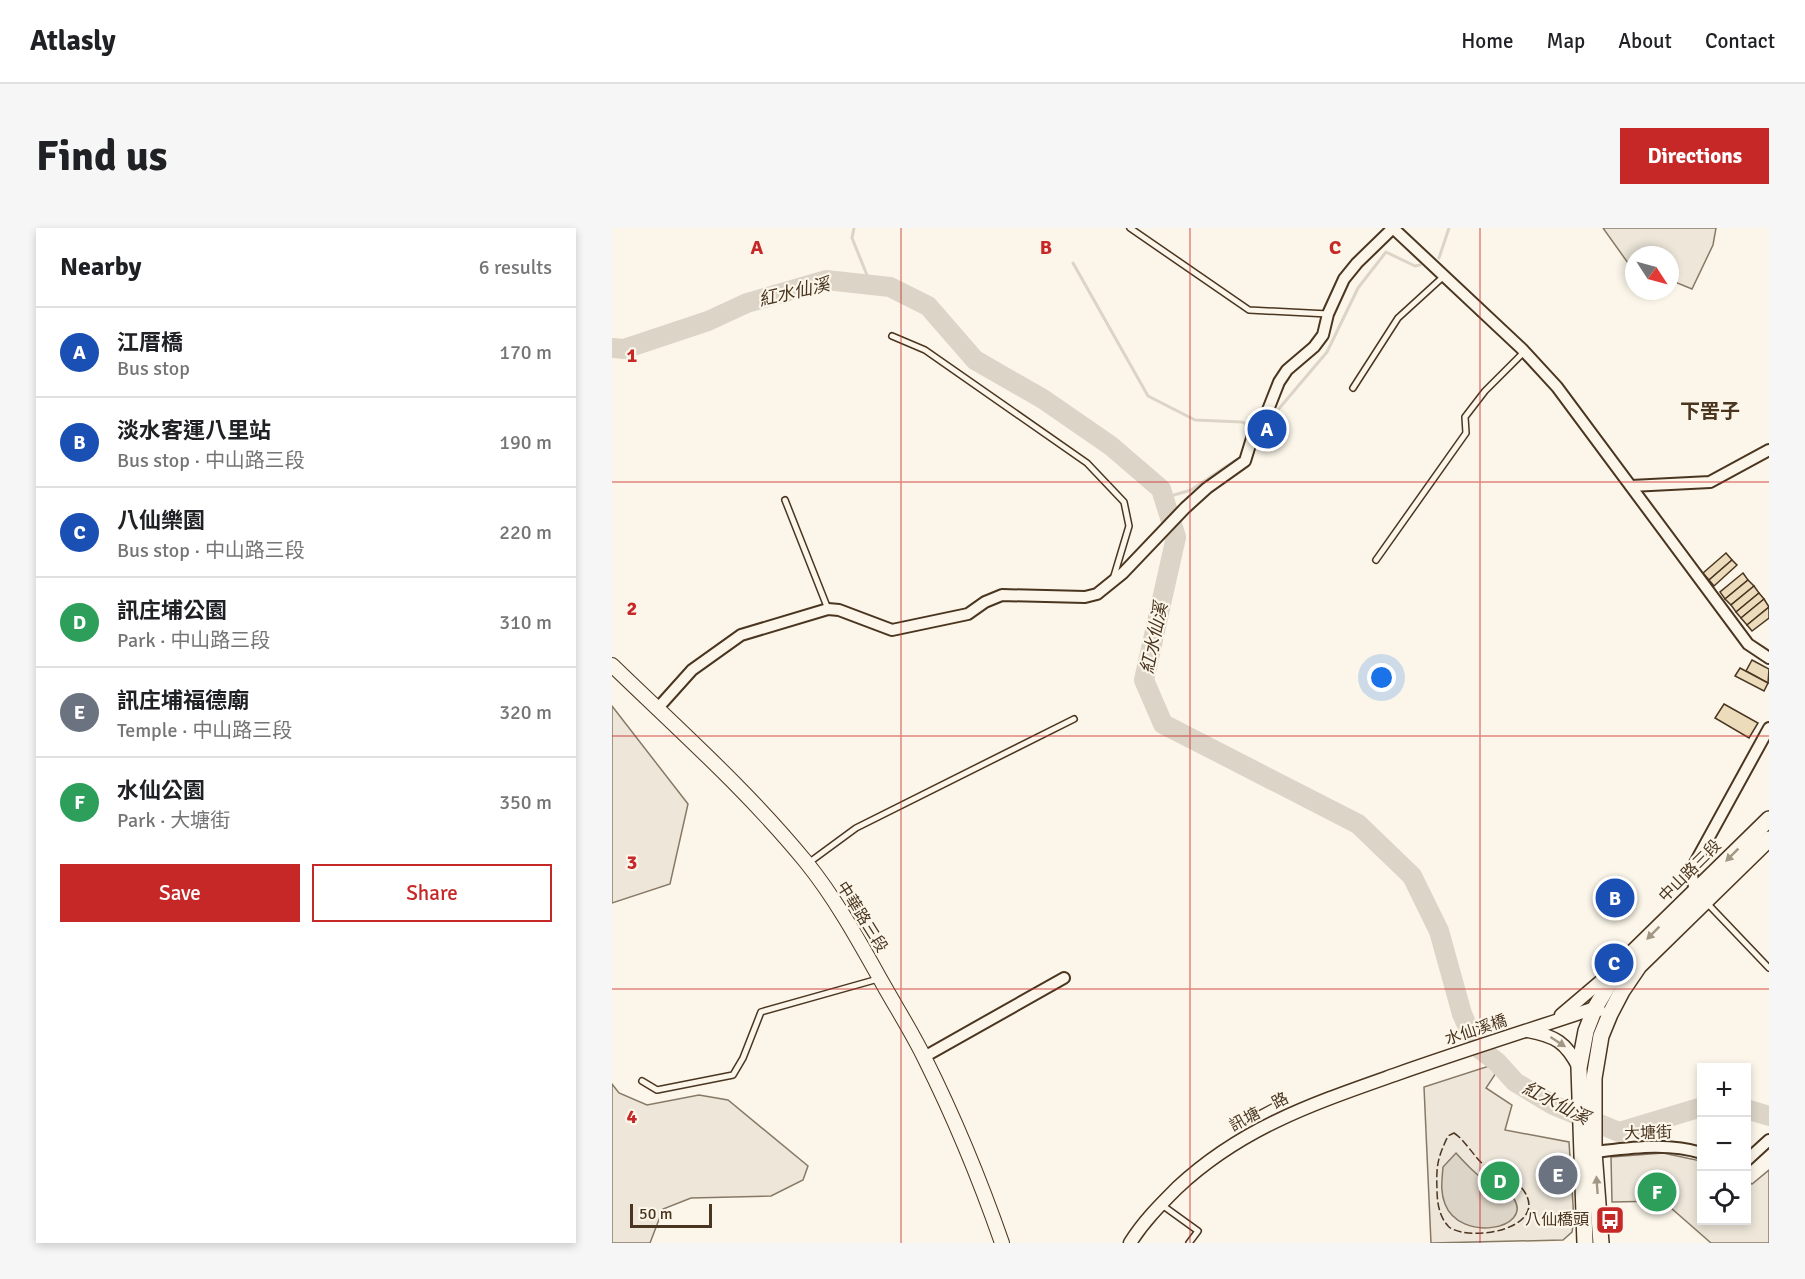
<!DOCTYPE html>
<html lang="en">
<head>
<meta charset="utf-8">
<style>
  :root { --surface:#fff; --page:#f6f6f6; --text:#202124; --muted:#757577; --line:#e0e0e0; --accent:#c62828 }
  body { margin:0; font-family:Signika,"Noto Sans TC",sans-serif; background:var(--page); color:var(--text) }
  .controls { position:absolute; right:18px; bottom:18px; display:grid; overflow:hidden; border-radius:0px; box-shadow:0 3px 9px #0003 }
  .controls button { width:54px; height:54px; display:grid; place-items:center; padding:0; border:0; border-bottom:2px solid var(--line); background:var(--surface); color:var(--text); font:30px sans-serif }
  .compass { position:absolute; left:1013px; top:18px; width:54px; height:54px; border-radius:50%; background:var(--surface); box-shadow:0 3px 9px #0003; rotate:126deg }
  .scale { position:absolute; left:18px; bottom:15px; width:82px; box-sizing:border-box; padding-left:6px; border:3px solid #4a3520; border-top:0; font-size:16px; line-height:21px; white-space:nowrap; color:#4a3520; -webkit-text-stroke:4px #fbf6e9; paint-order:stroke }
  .you { position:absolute; left:770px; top:450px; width:21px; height:21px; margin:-15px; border:4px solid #fff; border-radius:50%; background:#1a73e8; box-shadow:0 0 0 9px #1a73e833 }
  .badge { display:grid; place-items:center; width:39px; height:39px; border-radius:50%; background:var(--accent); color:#fff; font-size:20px; font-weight:700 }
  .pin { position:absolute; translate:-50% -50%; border:3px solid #fff; box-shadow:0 2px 6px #0006 }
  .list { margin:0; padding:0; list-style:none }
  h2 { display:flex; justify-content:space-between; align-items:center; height:78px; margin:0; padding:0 24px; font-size:26px }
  h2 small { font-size:20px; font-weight:400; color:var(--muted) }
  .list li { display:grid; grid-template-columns:39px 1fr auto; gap:18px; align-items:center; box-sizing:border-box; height:90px; padding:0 24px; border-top:2px solid var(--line) }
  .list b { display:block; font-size:22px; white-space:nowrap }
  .list p { margin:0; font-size:20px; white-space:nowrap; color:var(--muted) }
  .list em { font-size:20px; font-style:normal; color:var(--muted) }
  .actions { display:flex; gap:12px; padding:18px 24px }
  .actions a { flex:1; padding:14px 0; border:2px solid var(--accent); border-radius:0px; text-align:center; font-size:21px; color:var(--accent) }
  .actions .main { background:var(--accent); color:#fff }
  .icon { flex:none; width:33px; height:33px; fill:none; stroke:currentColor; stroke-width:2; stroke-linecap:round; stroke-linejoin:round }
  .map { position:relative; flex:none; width:1157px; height:1015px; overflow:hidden; border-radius:0px }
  header { display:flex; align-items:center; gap:36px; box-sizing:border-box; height:84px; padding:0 30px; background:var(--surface); border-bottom:2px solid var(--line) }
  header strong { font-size:28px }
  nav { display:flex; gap:33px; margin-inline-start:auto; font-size:21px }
  .intro { display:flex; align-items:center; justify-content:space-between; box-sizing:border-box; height:144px; padding:0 36px }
  h1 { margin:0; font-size:42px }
  .button { padding:15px 27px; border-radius:0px; background:var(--accent); color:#fff; font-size:21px; font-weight:700 }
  main { display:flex; gap:36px; padding:0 36px }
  aside { flex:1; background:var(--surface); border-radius:0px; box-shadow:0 3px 9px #0003 }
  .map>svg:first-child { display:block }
  .green { fill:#ede6d9; stroke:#887966; stroke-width:1.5 }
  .water { fill:#dcd4c6; stroke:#887966; stroke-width:1.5 }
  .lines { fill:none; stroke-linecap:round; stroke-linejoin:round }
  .stream { stroke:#dcd4c6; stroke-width:3 }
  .river { stroke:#dcd4c6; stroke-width:20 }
  .building { fill:#ecdcbc; stroke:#4a3520; stroke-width:1.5 }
  .service-casing { stroke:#4a3520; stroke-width:8 }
  .minor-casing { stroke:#4a3520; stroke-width:14 }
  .tertiary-casing { stroke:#4a3520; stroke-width:15 }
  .secondary-casing { stroke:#4a3520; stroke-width:16 }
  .primary-casing { stroke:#4a3520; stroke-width:18 }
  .service { stroke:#fbf6e9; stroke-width:5 }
  .minor { stroke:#fbf6e9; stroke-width:10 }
  .tertiary { stroke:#fbf6e9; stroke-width:12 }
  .secondary { stroke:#fbf6e9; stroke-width:14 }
  .primary { stroke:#fbf6e9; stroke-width:15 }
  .fence { stroke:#4a3520; stroke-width:1.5; stroke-dasharray:8 3; stroke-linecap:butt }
  .oneway { fill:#a29684 }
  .grid { fill:none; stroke:#c62828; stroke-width:1.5; stroke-opacity:0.55 }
  .labels { text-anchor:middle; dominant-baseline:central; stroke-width:4.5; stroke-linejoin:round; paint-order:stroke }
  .street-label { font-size:16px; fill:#4a3520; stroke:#fbf6e9 }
  .poi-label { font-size:16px; fill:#4a3520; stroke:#fbf6e9; text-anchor:end }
  .water-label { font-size:18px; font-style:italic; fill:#4a3520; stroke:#fbf6e9 }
  .quarter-label { font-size:20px; font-weight:bold; fill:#4a3520; stroke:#fbf6e9 }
  .grid-label { font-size:20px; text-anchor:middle; font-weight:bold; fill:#c62828; stroke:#fbf6e9; stroke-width:4.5; stroke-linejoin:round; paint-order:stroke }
</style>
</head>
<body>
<header>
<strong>Atlasly</strong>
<nav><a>Home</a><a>Map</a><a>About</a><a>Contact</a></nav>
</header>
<div class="intro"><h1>Find us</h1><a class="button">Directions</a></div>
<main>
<aside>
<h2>Nearby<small>6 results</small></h2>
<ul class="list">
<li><span class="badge" style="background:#1a4fb4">A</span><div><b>江厝橋</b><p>Bus stop</p></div><em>170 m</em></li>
<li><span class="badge" style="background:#1a4fb4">B</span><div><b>淡水客運八里站</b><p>Bus stop · 中山路三段</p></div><em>190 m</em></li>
<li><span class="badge" style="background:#1a4fb4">C</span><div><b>八仙樂園</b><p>Bus stop · 中山路三段</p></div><em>220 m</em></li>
<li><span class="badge" style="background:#2e9e5b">D</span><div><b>訊庄埔公園</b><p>Park · 中山路三段</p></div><em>310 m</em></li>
<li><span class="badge" style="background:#6b7280">E</span><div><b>訊庄埔福德廟</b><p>Temple · 中山路三段</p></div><em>320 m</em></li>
<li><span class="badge" style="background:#2e9e5b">F</span><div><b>水仙公園</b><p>Park · 大塘街</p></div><em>350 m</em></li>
</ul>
<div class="actions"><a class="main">Save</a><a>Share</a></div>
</aside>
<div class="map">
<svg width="1157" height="1015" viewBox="0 0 1157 1015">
  <rect width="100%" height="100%" fill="#fbf6e9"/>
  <g class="green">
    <polygon points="991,0 1104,0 1101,17 1080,61 1058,52 1058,27 1022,27 1022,38 1016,35"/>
    <polygon points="0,478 76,576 58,656 0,675"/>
    <polygon points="880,837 886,842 874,860 900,877 893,902 957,914 962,992 960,1004 951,1012 819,1015 812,859"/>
    <polygon points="0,856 7,865 35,877 87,867 116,872 196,938 191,952 159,968 79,970 51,981 38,1015 0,1015"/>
    <polygon points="1051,925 1089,933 1090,992 1134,992 1135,953 1140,956 1157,942 1157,1015 1099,1015 1051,973 1000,974 999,929"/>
  </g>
  <path class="water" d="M844,925C852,934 861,944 871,951C882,958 894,960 902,971C921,1001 848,1015 833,976C828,964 830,952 831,939Z"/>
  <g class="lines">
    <g class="stream">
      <polyline points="242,0 240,10 259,57"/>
      <polyline points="827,30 837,0"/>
      <polyline points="461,35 536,168 583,192 630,194 636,197"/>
      <polyline points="642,221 665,183 715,124 746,60 774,24 803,38 808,37"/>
      <polyline points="552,270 579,262 624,232"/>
    </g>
    <g class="river">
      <polyline points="0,120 12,121 96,93 135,75 214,52 278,59 316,78 363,132 431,171 499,218 549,261 564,309 532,452 551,496 746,596 800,648 827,703 850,786 865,819 885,834 903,854 941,877 1007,904 1090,879"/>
      <polyline points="1134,881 1157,888"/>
    </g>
  </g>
  <g class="building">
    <polygon points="1114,325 1120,332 1097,352 1091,345"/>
    <polygon points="1120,332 1125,337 1102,358 1097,352"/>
    <polygon points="1131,345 1136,352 1113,371 1108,364"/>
    <polygon points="1136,352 1142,358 1119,377 1113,371"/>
    <polygon points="1142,358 1147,365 1124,384 1119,377"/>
    <polygon points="1147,365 1152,371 1129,390 1124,384"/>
    <polygon points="1152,371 1157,379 1135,397 1129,390"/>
    <polygon points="1157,379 1157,390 1140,403 1135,397"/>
    <polygon points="1140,432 1157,441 1156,455 1134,443"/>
    <polygon points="1128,440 1156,455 1152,463 1123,448"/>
    <polygon points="1112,476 1146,495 1137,510 1103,490"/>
    <polygon points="945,938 956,948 948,956 937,946"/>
  </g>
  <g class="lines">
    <g class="service-casing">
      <g id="service">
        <polyline points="518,0 637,82 716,86"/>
        <polyline points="280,108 313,122 475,235 512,274 517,298 502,348"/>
        <polyline points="741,160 786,90 832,48"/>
        <polyline points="173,272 216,381"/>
        <polyline points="764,332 854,205 853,189 873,163 913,123"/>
        <polyline points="195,636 244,600 462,491"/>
        <polyline points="1094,674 1157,740"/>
        <polyline points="30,853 45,862 121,847 131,830 149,784 266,751"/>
        <polyline points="550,977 586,1003 577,1015"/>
      </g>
    </g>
    <g class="minor-casing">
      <g id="minor">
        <polyline points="781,0 910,121 945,159 1136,416 1157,430"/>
        <polyline points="1019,258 1098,254 1157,222"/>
        <polyline points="45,481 80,442 129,407 216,381 227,382 280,402 356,386 373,374 390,367 473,369 485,366 511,345 573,280 595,260 633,233 641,207 652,192 667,154 675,142 702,119 711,107 716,86 732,51 745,35 781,0"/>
        <polyline points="1086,667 1083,664 1079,642 1157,500"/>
        <polyline points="312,829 452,750"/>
        <path d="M982,924C1018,920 1055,914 1090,925"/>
        <polyline points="1134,933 1157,912"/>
      </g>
    </g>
    <g class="tertiary-casing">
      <g id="tertiary">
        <polyline points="949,787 1002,742"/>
        <path d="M916,803C943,808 954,814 967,840"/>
        <path d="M518,1015C531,994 548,977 565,960C630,899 703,875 785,846C850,823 917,802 983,780L987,782"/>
      </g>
    </g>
    <g class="secondary-casing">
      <path id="secondary" d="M0,437C66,501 135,562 194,634C224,671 248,715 271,756C285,781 301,806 313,831C343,891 368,952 390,1015"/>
    </g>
    <g class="primary-casing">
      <g id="primary">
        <polyline points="973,1015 967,840 974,803 983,780 996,758 1016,729 1157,591"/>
        <polyline points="989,1015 982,924 982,850 989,808 998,786 1010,763 1027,738 1157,611"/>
      </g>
    </g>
    <use href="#service" class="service"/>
    <use href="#minor" class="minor"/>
    <use href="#tertiary" class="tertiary"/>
    <use href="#secondary" class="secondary"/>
    <use href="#primary" class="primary"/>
    <path class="fence" d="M842,905C853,912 862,929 873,938C885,948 903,950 912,963C937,1000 860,1015 837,999C827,989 825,974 825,961C824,937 826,929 836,908Z"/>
  </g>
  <defs><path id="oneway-solid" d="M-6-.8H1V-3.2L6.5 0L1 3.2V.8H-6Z" transform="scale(1.5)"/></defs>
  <g class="oneway">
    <use href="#oneway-solid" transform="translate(1120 627) rotate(135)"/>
    <use href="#oneway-solid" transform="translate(1041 705) rotate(135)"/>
    <use href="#oneway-solid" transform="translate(946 814) rotate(33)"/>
    <use href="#oneway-solid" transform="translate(985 957) rotate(-94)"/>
  </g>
  <path class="grid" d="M289,0V1015M578,0V1015M868,0V1015M0,254H1157M0,508H1157M0,761H1157"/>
  <defs>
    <g id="bus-square" transform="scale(1.5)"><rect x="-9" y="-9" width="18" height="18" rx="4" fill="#c62828" stroke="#fbf6e9"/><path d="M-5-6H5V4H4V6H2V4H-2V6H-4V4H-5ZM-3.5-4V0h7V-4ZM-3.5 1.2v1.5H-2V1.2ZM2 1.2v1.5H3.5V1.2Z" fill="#fff"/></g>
  </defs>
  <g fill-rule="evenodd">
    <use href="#bus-square" x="998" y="992"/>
  </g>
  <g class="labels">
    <g class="street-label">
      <text transform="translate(1078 643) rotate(-45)">中山路三段</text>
      <text transform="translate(250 689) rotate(58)">中華路三段</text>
      <text transform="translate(864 802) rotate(-18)">水仙溪橋</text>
      <text transform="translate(647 884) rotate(-28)">訊塘一路</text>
      <text transform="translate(1036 905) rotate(-2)">大塘街</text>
    </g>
    <g class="poi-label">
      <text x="977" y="992">八仙橋頭</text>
    </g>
    <g class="water-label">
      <text transform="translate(182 64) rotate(-13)">紅水仙溪</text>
      <text transform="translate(542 410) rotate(-78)">紅水仙溪</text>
      <text transform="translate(944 875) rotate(27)">紅水仙溪</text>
    </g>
    <g class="quarter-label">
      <text x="1098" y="183">下罟子</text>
    </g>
  </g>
  <g class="grid-label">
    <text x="145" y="26">A</text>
    <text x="434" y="26">B</text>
    <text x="723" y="26">C</text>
    <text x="20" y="134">1</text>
    <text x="20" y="387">2</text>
    <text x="20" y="641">3</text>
    <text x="20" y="895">4</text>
  </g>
</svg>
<div class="controls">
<button>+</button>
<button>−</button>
<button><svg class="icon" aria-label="locate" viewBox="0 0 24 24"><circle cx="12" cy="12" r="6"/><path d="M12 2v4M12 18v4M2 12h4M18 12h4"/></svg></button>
</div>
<svg class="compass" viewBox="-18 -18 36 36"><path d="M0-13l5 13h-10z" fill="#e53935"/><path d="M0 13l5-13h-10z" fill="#757577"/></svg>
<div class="scale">50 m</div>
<div class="you"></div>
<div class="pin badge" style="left:655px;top:201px;background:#1a4fb4">A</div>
<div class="pin badge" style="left:1003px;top:670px;background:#1a4fb4">B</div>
<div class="pin badge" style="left:1002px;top:735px;background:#1a4fb4">C</div>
<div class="pin badge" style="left:888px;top:953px;background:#2e9e5b">D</div>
<div class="pin badge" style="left:946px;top:947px;background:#6b7280">E</div>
<div class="pin badge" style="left:1045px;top:964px;background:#2e9e5b">F</div>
</div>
</main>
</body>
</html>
